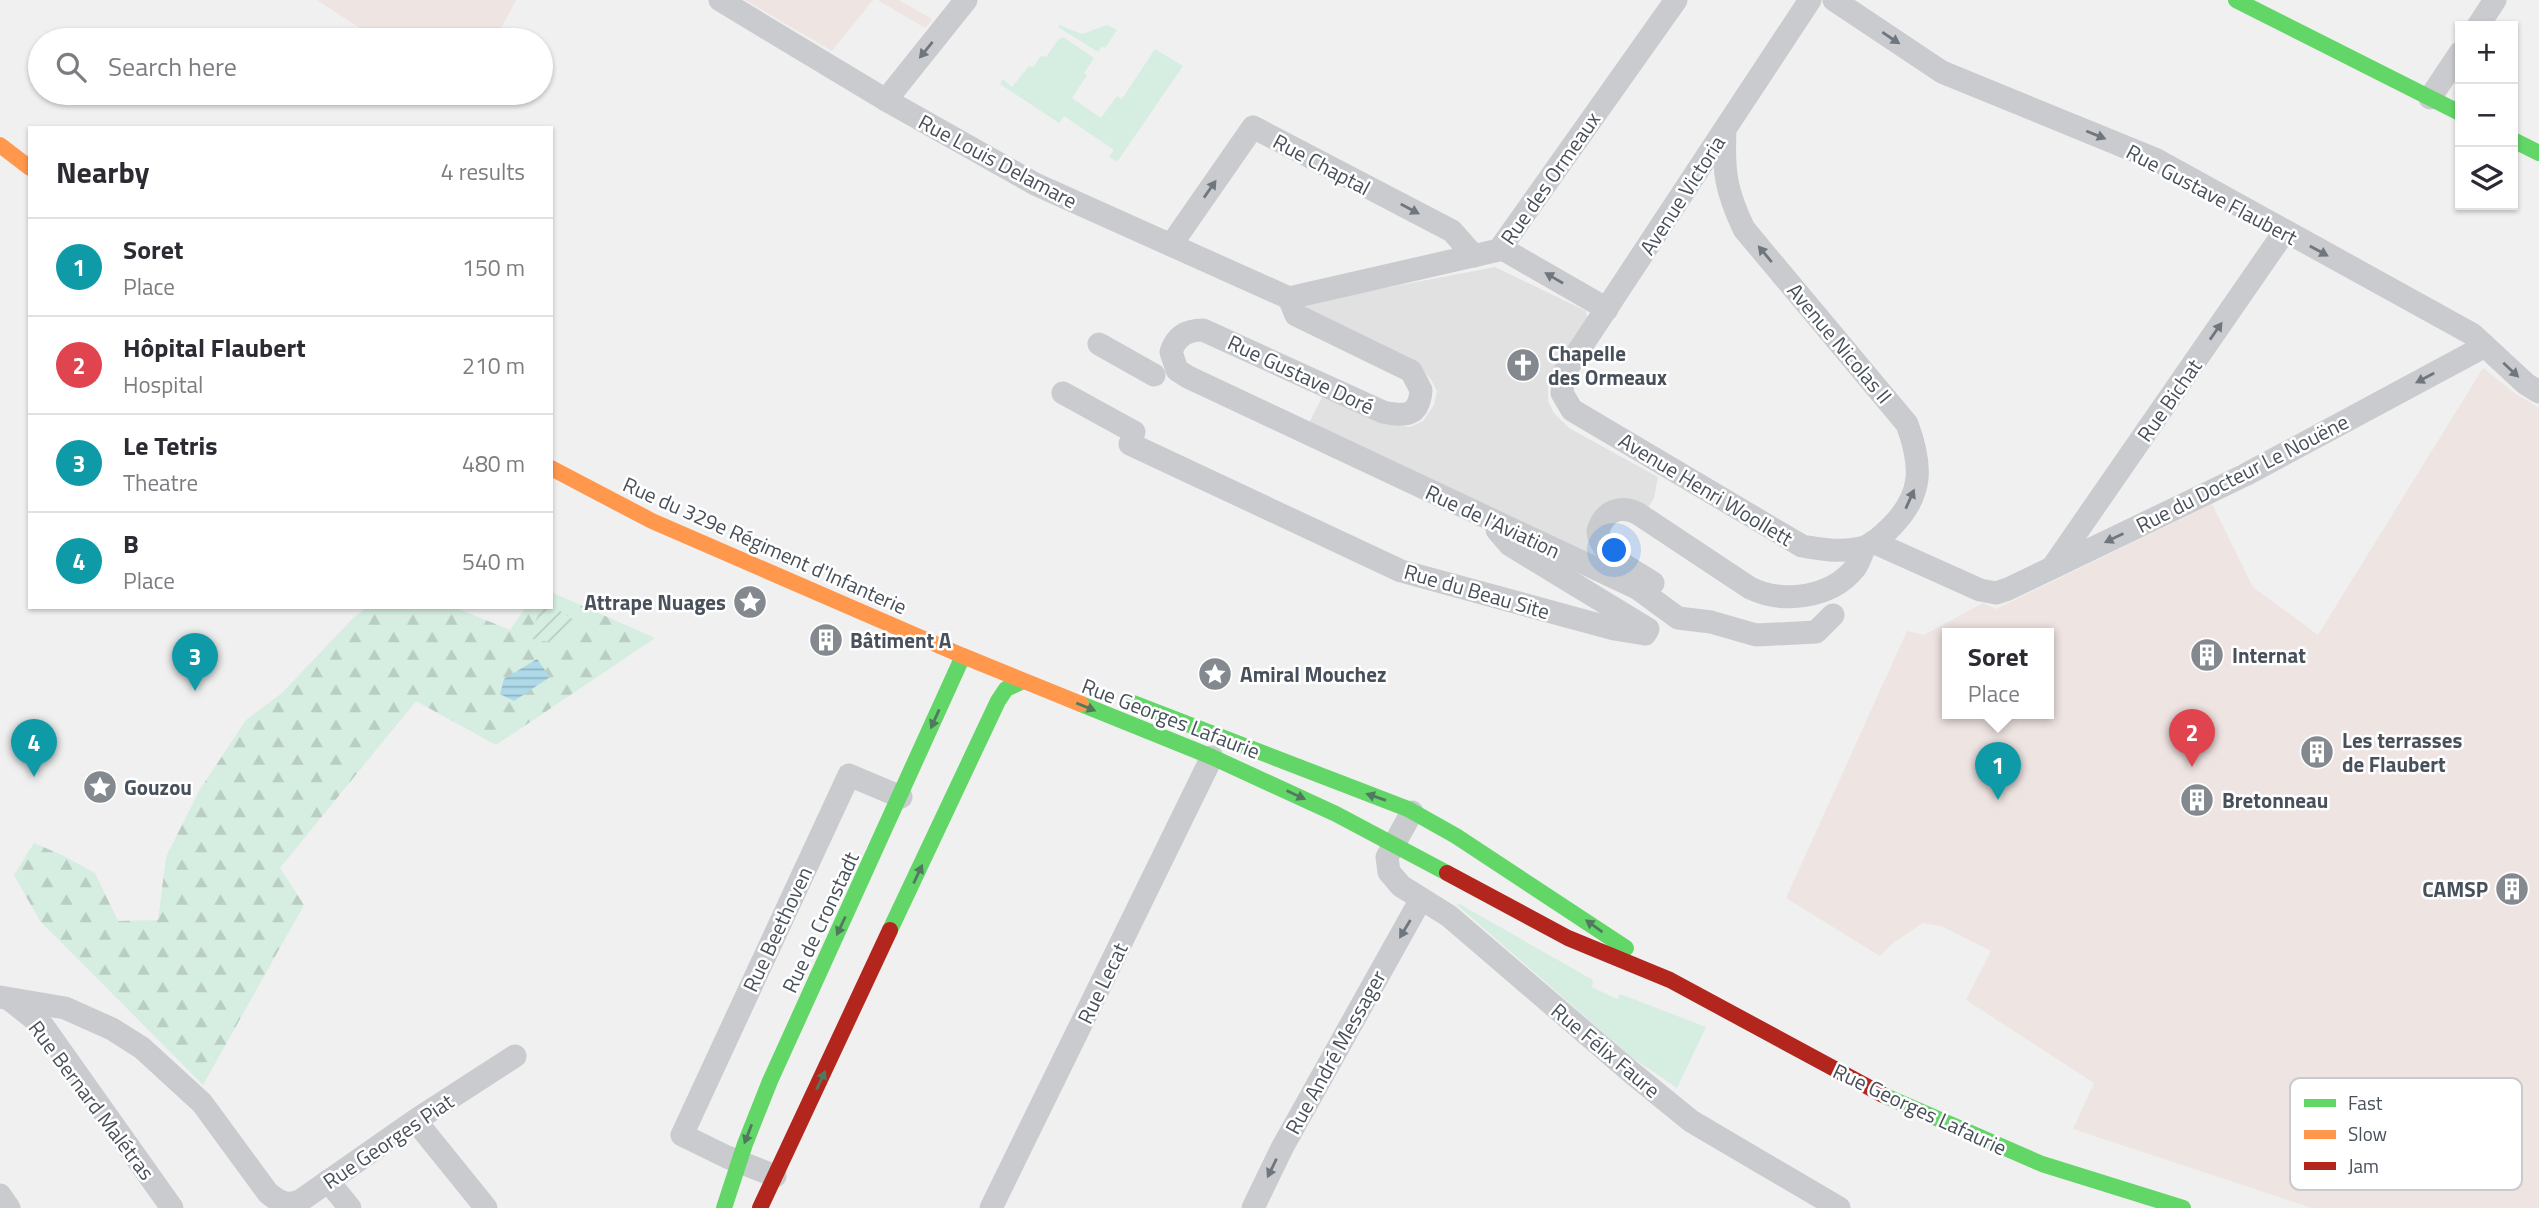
<!DOCTYPE html>
<html lang="en">
<head>
<meta charset="utf-8">
<style>
  :root { --surface:#fff; --page:#f7f7f7; --text:#2b2b33; --muted:#7c7c81; --line:#e1e1e2; --accent:#db2777 }
  body { margin:0; font-family:"Titillium Web",sans-serif; background:var(--page); color:var(--text) }
  .controls { position:absolute; right:21px; top:21px; display:grid; overflow:hidden; border-radius:0px; box-shadow:0 2px 5px #0004 }
  .controls button { width:63px; height:63px; display:grid; place-items:center; padding:0; border:0; border-bottom:2px solid var(--line); background:var(--surface); color:var(--text); font:35px sans-serif }
  .you { position:absolute; left:1615px; top:551px; width:24px; height:24px; margin:-18px; border:5px solid #fff; border-radius:50%; background:#1a73e8; box-shadow:0 0 0 10px #1a73e833 }
  .badge { display:grid; place-items:center; width:46px; height:46px; border-radius:50%; background:var(--accent); color:#fff; font-size:23px; font-weight:700 }
  .pin { position:absolute; translate:-50% -58px; filter:drop-shadow(0 2px 4px #0008) }
  .pin::after { content:''; position:absolute; top:37px; width:24px; height:21px; background:inherit; clip-path:polygon(0 0,100% 0,50% 100%) }
  .popup { position:absolute; left:1942px; top:628px; width:112px; height:91px; box-sizing:border-box; display:grid; place-content:center; border-radius:0px; background:var(--surface); filter:drop-shadow(0 2px 5px #0005); font-size:23px; white-space:nowrap; color:var(--muted) }
  .popup b { font-size:26px; color:var(--text) }
  .popup::after { content:''; position:absolute; left:50%; top:100%; margin-left:-14px; border:14px solid transparent; border-top-color:var(--surface) }
  .list { margin:0; padding:0; list-style:none }
  h2 { display:flex; justify-content:space-between; align-items:center; height:91px; margin:0; padding:0 28px; font-size:30px }
  h2 small { font-size:23px; font-weight:400; color:var(--muted) }
  .list li { display:grid; grid-template-columns:46px 1fr auto; gap:21px; align-items:center; box-sizing:border-box; height:98px; padding:0 28px; border-top:2px solid var(--line) }
  .list b { display:block; font-size:26px; white-space:nowrap }
  .list p { margin:0; font-size:23px; white-space:nowrap; color:var(--muted) }
  .list em { font-size:23px; font-style:normal; color:var(--muted) }
  .icon { flex:none; width:38px; height:38px; fill:none; stroke:currentColor; stroke-width:2; stroke-linecap:round; stroke-linejoin:round }
  .map { position:relative; flex:none; width:2539px; height:1208px; overflow:hidden }
  .search { position:absolute; background:var(--surface); box-shadow:0 2px 5px #0004; left:28px; top:28px; width:525px; height:77px; display:flex; align-items:center; gap:18px; box-sizing:border-box; padding:0 24px; border-radius:38px; color:var(--muted); font-size:26px }
  .panel { position:absolute; background:var(--surface); box-shadow:0 2px 5px #0004; left:28px; top:126px; width:525px; height:483px; border-radius:0px }
  .map>svg:first-child { display:block }
  .education { fill:#e2e1e1 }
  .medical { fill:#eee4e2; fill-rule:evenodd }
  .grass { fill:#d6ede1 }
  .forest { fill:url(#forest-firs) }
  .garden { fill:url(#garden-furrows) }
  .water { fill:url(#water-rules) }
  .lines { fill:none; stroke-linecap:round; stroke-linejoin:round }
  .street { stroke:#cacbce; stroke-width:23 }
  .fast { stroke:#63d668; stroke-width:16 }
  .slow { stroke:#ff974d; stroke-width:16 }
  .jam { stroke:#b3261e; stroke-width:16 }
  .oneway { fill:#6f767e }
  .oneway2 { fill:#50795f }
  .labels { text-anchor:middle; dominant-baseline:central; stroke-width:5; stroke-linejoin:round; paint-order:stroke }
  .street-label { font-size:21px; fill:#48515b; stroke:#fff }
  .poi-label { font-size:21px; font-weight:bold; fill:#48515b; stroke:#fff; text-anchor:start }
  .key { fill:#fff; stroke:#c8cbce; stroke-width:2 }
  .key-label { font-size:19px; fill:#48515b }
</style>
</head>
<body>
<div class="map">
<svg width="2539" height="1208" viewBox="0 0 2539 1208">
  <defs>
    <pattern id="forest-firs" width="22" height="20" patternUnits="userSpaceOnUse" patternTransform="scale(1.75)"><rect width="22" height="20" fill="#d6ede1"/><path d="M5 1l3.5 6h-7zM16 11l3.5 6h-7z" fill="#b9cdc3"/></pattern>
    <pattern id="garden-furrows" width="10" height="10" patternUnits="userSpaceOnUse" patternTransform="scale(1.75)"><rect width="10" height="10" fill="#d6ede1"/><path d="M-1 1l2-2M0 10L10 0M9 11l2-2" fill="none" stroke="#b9cdc3"/></pattern>
    <pattern id="water-rules" width="6" height="5" patternUnits="userSpaceOnUse" patternTransform="scale(1.75)"><rect width="6" height="5" fill="#aed9e8"/><path d="M0 2.5h6" fill="none" stroke="#90b2bf"/></pattern>
  </defs>
  <rect width="100%" height="100%" fill="#f0f0f0"/>
  <polygon class="education" points="1495,267 1586,311 1588,322 1548,382 1548,401 1554,413 1569,428 1658,477 1654,498 1648,508 1593,522 1636,577 1307,427 1324,393 1392,424 1410,427 1423,421 1434,405 1437,391 1430,378 1416,364 1305,310 1306,303"/>
  <g class="medical">
    <polygon points="317,0 516,0 495,40 378,40"/>
    <polygon points="745,0 873,0 832,51"/>
    <polygon points="878,0 899,0 932,19 925,28"/>
    <path d="M2483,368L2516,394L2539,408V1208H2312L2073,1129L2094,1083L1966,1000L1991,951L1941,926L1923,923L1893,943L1880,956L1786,898L1907,631L1924,635L1983,603L1996,609L2212,504L2253,587L2318,635ZM1947,634H2049V714H1947Z"/>
  </g>
  <g class="grass">
    <polygon points="1059,25 1082,34 1107,25 1117,30 1105,48 1102,46 1098,52 1058,27"/>
    <polygon points="1063,37 1094,58 1084,73 1087,75 1072,98 1101,118 1117,96 1122,99 1155,49 1183,66 1117,162 1109,157 1114,150 1064,116 1059,123 1000,84 1003,79 1012,87 1029,66 1033,67 1041,56 1046,57 1058,40"/>
    <polygon points="1458,903 1593,980 1592,987 1617,999 1620,994 1706,1027 1677,1088 1630,1056 1457,905"/>
  </g>
  <polygon class="forest" points="551,592 655,638 496,745 416,701 280,868 304,905 203,1085 40,921 14,875 34,843 64,856 95,873 118,921 158,920 166,857 199,791 246,720 282,693 353,618 367,607 454,607 510,630 526,607 551,607"/>
  <polygon class="garden" points="551,605 577,622 559,644 527,638 542,607 551,607"/>
  <polygon class="water" points="537,659 550,677 514,701 500,694 504,679"/>
  <g class="lines">
    <g class="street">
      <polyline points="720,0 886,100 1035,184 1289,298"/>
      <polyline points="1834,0 1942,72 2157,160 2472,334 2526,384 2539,392"/>
      <polyline points="2478,26 2495,0"/>
      <polyline points="2430,98 2460,53"/>
      <polyline points="886,100 966,0"/>
      <path d="M1725,130C1723,172 1726,191 1744,229L1907,424C1922,465 1924,494 1891,527C1883,535 1872,546 1861,548C1841,553 1822,549 1802,546L1572,410L1562,393L1564,373L1810,0"/>
      <polyline points="1171,245 1253,127 1452,231 1474,256"/>
      <polyline points="1501,248 1607,309"/>
      <path d="M1289,298L1296,315L1411,371L1421,390C1419,416 1406,417 1383,412L1203,330C1187,330 1176,336 1171,352L1177,370L1188,377L1637,588L1678,618L1711,622L1756,635L1816,632L1833,615"/>
      <polyline points="1289,298 1499,250 1676,0"/>
      <polyline points="1099,344 1154,375"/>
      <polyline points="1063,393 1134,432"/>
      <polyline points="1130,444 1401,571 1614,629 1645,634 1648,629 1510,545 1497,530"/>
      <polyline points="1873,542 1980,590 1996,593 2008,589 2245,475 2485,346"/>
      <polyline points="2054,565 2285,231"/>
      <path d="M1653,583C1634,570 1600,556 1598,531C1604,511 1619,505 1637,513L1750,588C1783,604 1831,598 1855,568C1859,562 1862,554 1864,548"/>
      <polyline points="1412,812 1387,857 1389,872 1401,886 1449,916 1632,1073 1691,1121 1839,1208"/>
      <path d="M0,997L65,1008L112,1029L142,1048L202,1103L268,1193C279,1202 286,1206 300,1201L416,1120L515,1056"/>
      <polyline points="9,999 43,1026 172,1208"/>
      <polyline points="423,1130 486,1208"/>
      <polyline points="775,1176 727,1157 682,1135 849,775 901,797"/>
      <polyline points="328,1181 350,1208"/>
      <polyline points="0,1195 9,1208"/>
      <polyline points="991,1208 1212,757"/>
      <polyline points="1253,1208 1282,1148 1421,899"/>
    </g>
    <g class="fast">
      <polyline points="2236,0 2460,113"/>
      <polyline points="2513,140 2539,153"/>
      <polyline points="1133,703 1408,809 1456,836 1626,948"/>
      <polyline points="1081,704 1212,757 1336,814 1447,873"/>
      <polyline points="890,930 998,701 1006,689 1023,681"/>
      <polyline points="1883,1095 2042,1164 2183,1208"/>
      <polyline points="724,1208 745,1144 770,1081 963,656"/>
    </g>
    <g class="slow">
      <polyline points="0,145 30,168"/>
      <polyline points="551,468 652,521 963,656 1081,704"/>
    </g>
    <g class="jam">
      <polyline points="1447,873 1568,938 1670,980 1883,1095"/>
      <polyline points="760,1208 890,930"/>
    </g>
  </g>
  <defs><path id="oneway-solid" d="M-6-.8H1V-3.2L6.5 0L1 3.2V.8H-6Z" transform="scale(1.75)"/></defs>
  <g class="oneway">
    <use href="#oneway-solid" transform="translate(1891 38) rotate(34)"/>
    <use href="#oneway-solid" transform="translate(926 50) rotate(129)"/>
    <use href="#oneway-solid" transform="translate(2096 135) rotate(22)"/>
    <use href="#oneway-solid" transform="translate(1210 189) rotate(-55)"/>
    <use href="#oneway-solid" transform="translate(1410 209) rotate(28)"/>
    <use href="#oneway-solid" transform="translate(2319 251) rotate(29)"/>
    <use href="#oneway-solid" transform="translate(1765 254) rotate(-130)"/>
    <use href="#oneway-solid" transform="translate(1554 278) rotate(-150)"/>
    <use href="#oneway-solid" transform="translate(2216 331) rotate(-55)"/>
    <use href="#oneway-solid" transform="translate(2511 370) rotate(43)"/>
    <use href="#oneway-solid" transform="translate(2425 378) rotate(152)"/>
    <use href="#oneway-solid" transform="translate(1910 499) rotate(-66)"/>
    <use href="#oneway-solid" transform="translate(2114 538) rotate(154)"/>
    <use href="#oneway-solid" transform="translate(1405 929) rotate(121)"/>
    <use href="#oneway-solid" transform="translate(1272 1168) rotate(116)"/>
  </g>
  <g class="oneway2">
    <use href="#oneway-solid" transform="translate(1086 707) rotate(22)"/>
    <use href="#oneway-solid" transform="translate(935 719) rotate(114)"/>
    <use href="#oneway-solid" transform="translate(1296 795) rotate(25)"/>
    <use href="#oneway-solid" transform="translate(1376 797) rotate(-161)"/>
    <use href="#oneway-solid" transform="translate(918 874) rotate(-65)"/>
    <use href="#oneway-solid" transform="translate(841 926) rotate(115)"/>
    <use href="#oneway-solid" transform="translate(1594 926) rotate(-144)"/>
    <use href="#oneway-solid" transform="translate(821 1080) rotate(-65)"/>
    <use href="#oneway-solid" transform="translate(748 1134) rotate(111)"/>
  </g>
  <defs>
    <g id="church-disc" transform="scale(1.75)"><circle r="9.5" fill="#83898f" stroke="#fff"/><path d="M-1.2-6h2.4v3.5h3.3v2.4h-3.3V6h-2.4V-.1h-3.3v-2.4h3.3Z" fill="#fff"/></g>
    <g id="sight-disc" transform="scale(1.75)"><circle r="9.5" fill="#83898f" stroke="#fff"/><path d="M0-6L1.8-2.2L6-1.7L2.9 1.2L3.7 5.4L0 3.3L-3.7 5.4L-2.9 1.2L-6-1.7L-1.8-2.2Z" fill="#fff"/></g>
    <g id="building-disc" transform="scale(1.75)"><circle r="9.5" fill="#83898f" stroke="#fff"/><path d="M-4-6H4V6H1V3H-1V6H-4ZM-2.5-4.3h1.7v1.8h-1.7ZM.8-4.3h1.7v1.8H.8ZM-2.5-1h1.7V.8h-1.7ZM.8-1h1.7V.8H.8Z" fill="#fff"/></g>
  </defs>
  <g fill-rule="evenodd">
    <use href="#church-disc" x="1523" y="365"/>
    <use href="#sight-disc" x="750" y="602"/>
    <use href="#building-disc" x="826" y="640"/>
    <use href="#building-disc" x="2207" y="655"/>
    <use href="#sight-disc" x="1215" y="674"/>
    <use href="#building-disc" x="2317" y="752"/>
    <use href="#sight-disc" x="100" y="787"/>
    <use href="#building-disc" x="2197" y="800"/>
    <use href="#building-disc" x="2512" y="889"/>
  </g>
  <g class="labels">
    <g class="street-label">
      <text transform="translate(998 161) rotate(28)">Rue Louis Delamare</text>
      <text transform="translate(1322 164) rotate(28)">Rue Chaptal</text>
      <text transform="translate(1550 178) rotate(-55)">Rue des Ormeaux</text>
      <text transform="translate(2212 194) rotate(28)">Rue Gustave Flaubert</text>
      <text transform="translate(1682 195) rotate(-57)">Avenue Victoria</text>
      <text transform="translate(1840 343) rotate(50)">Avenue Nicolas II</text>
      <text transform="translate(1301 374) rotate(25)">Rue Gustave Doré</text>
      <text transform="translate(2169 400) rotate(-55)">Rue Bichat</text>
      <text transform="translate(2242 473) rotate(-27)">Rue du Docteur Le Nouëne</text>
      <text transform="translate(1706 489) rotate(31)">Avenue Henri Woollett</text>
      <text transform="translate(1493 521) rotate(25)">Rue de l'Aviation</text>
      <text transform="translate(765 545) rotate(24)">Rue du 329e Régiment d'Infanterie</text>
      <text transform="translate(1477 591) rotate(16)">Rue du Beau Site</text>
      <text transform="translate(1171 718) rotate(21)">Rue Georges Lafaurie</text>
      <text transform="translate(820 922) rotate(-65)">Rue de Cronstadt</text>
      <text transform="translate(777 929) rotate(-65)">Rue Beethoven</text>
      <text transform="translate(1102 983) rotate(-64)">Rue Lecat</text>
      <text transform="translate(1606 1050) rotate(40)">Rue Félix Faure</text>
      <text transform="translate(1335 1052) rotate(-61)">Rue André Messager</text>
      <text transform="translate(92 1100) rotate(53)">Rue Bernard Malétras</text>
      <text transform="translate(1920 1109) rotate(25)">Rue Georges Lafaurie</text>
      <text transform="translate(388 1141) rotate(-34)">Rue Georges Piat</text>
    </g>
    <g class="poi-label">
      <text x="1548" y="353">Chapelle<tspan x="1548" dy="24">des Ormeaux</tspan></text>
      <text x="726" y="602" text-anchor="end">Attrape Nuages</text>
      <text x="850" y="640">Bâtiment A</text>
      <text x="2232" y="655">Internat</text>
      <text x="1240" y="674">Amiral Mouchez</text>
      <text x="2342" y="740">Les terrasses<tspan x="2342" dy="24">de Flaubert</tspan></text>
      <text x="124" y="787">Gouzou</text>
      <text x="2222" y="800">Bretonneau</text>
      <text x="2488" y="889" text-anchor="end">CAMSP</text>
    </g>
  </g>
  <rect x="2290" y="1078" width="232" height="112" rx="10" class="key"/>
  <rect x="2304" y="1099" width="32" height="8" fill="#63d668"/>
  <rect x="2304" y="1130" width="32" height="9" fill="#ff974d"/>
  <rect x="2304" y="1162" width="32" height="8" fill="#b3261e"/>
  <g class="key-label">
    <text x="2348" y="1110">Fast</text>
    <text x="2348" y="1141">Slow</text>
    <text x="2348" y="1173">Jam</text>
  </g>
</svg>
<div class="controls">
<button>+</button>
<button>−</button>
<button><svg class="icon" aria-label="layers" viewBox="0 0 24 24"><path d="M12 4l9 5-9 5-9-5zM3 14l9 5 9-5"/></svg></button>
</div>
<div class="you"></div>
<div class="pin badge" style="left:1998px;top:800px;background:#0f9aa8">1</div>
<div class="popup"><b>Soret</b>Place</div>
<div class="pin badge" style="left:2192px;top:767px;background:#e0444e">2</div>
<div class="pin badge" style="left:195px;top:691px;background:#0f9aa8">3</div>
<div class="pin badge" style="left:34px;top:777px;background:#0f9aa8">4</div>
<div class="search"><svg class="icon" aria-label="search" viewBox="0 0 24 24"><circle cx="10" cy="10" r="6"/><path d="M15 15l6 6"/></svg>Search here</div>
<section class="panel">
<h2>Nearby<small>4 results</small></h2>
<ul class="list">
<li><span class="badge" style="background:#0f9aa8">1</span><div><b>Soret</b><p>Place</p></div><em>150 m</em></li>
<li><span class="badge" style="background:#e0444e">2</span><div><b>Hôpital Flaubert</b><p>Hospital</p></div><em>210 m</em></li>
<li><span class="badge" style="background:#0f9aa8">3</span><div><b>Le Tetris</b><p>Theatre</p></div><em>480 m</em></li>
<li><span class="badge" style="background:#0f9aa8">4</span><div><b>B</b><p>Place</p></div><em>540 m</em></li>
</ul>
</section>
</div>
</body>
</html>
